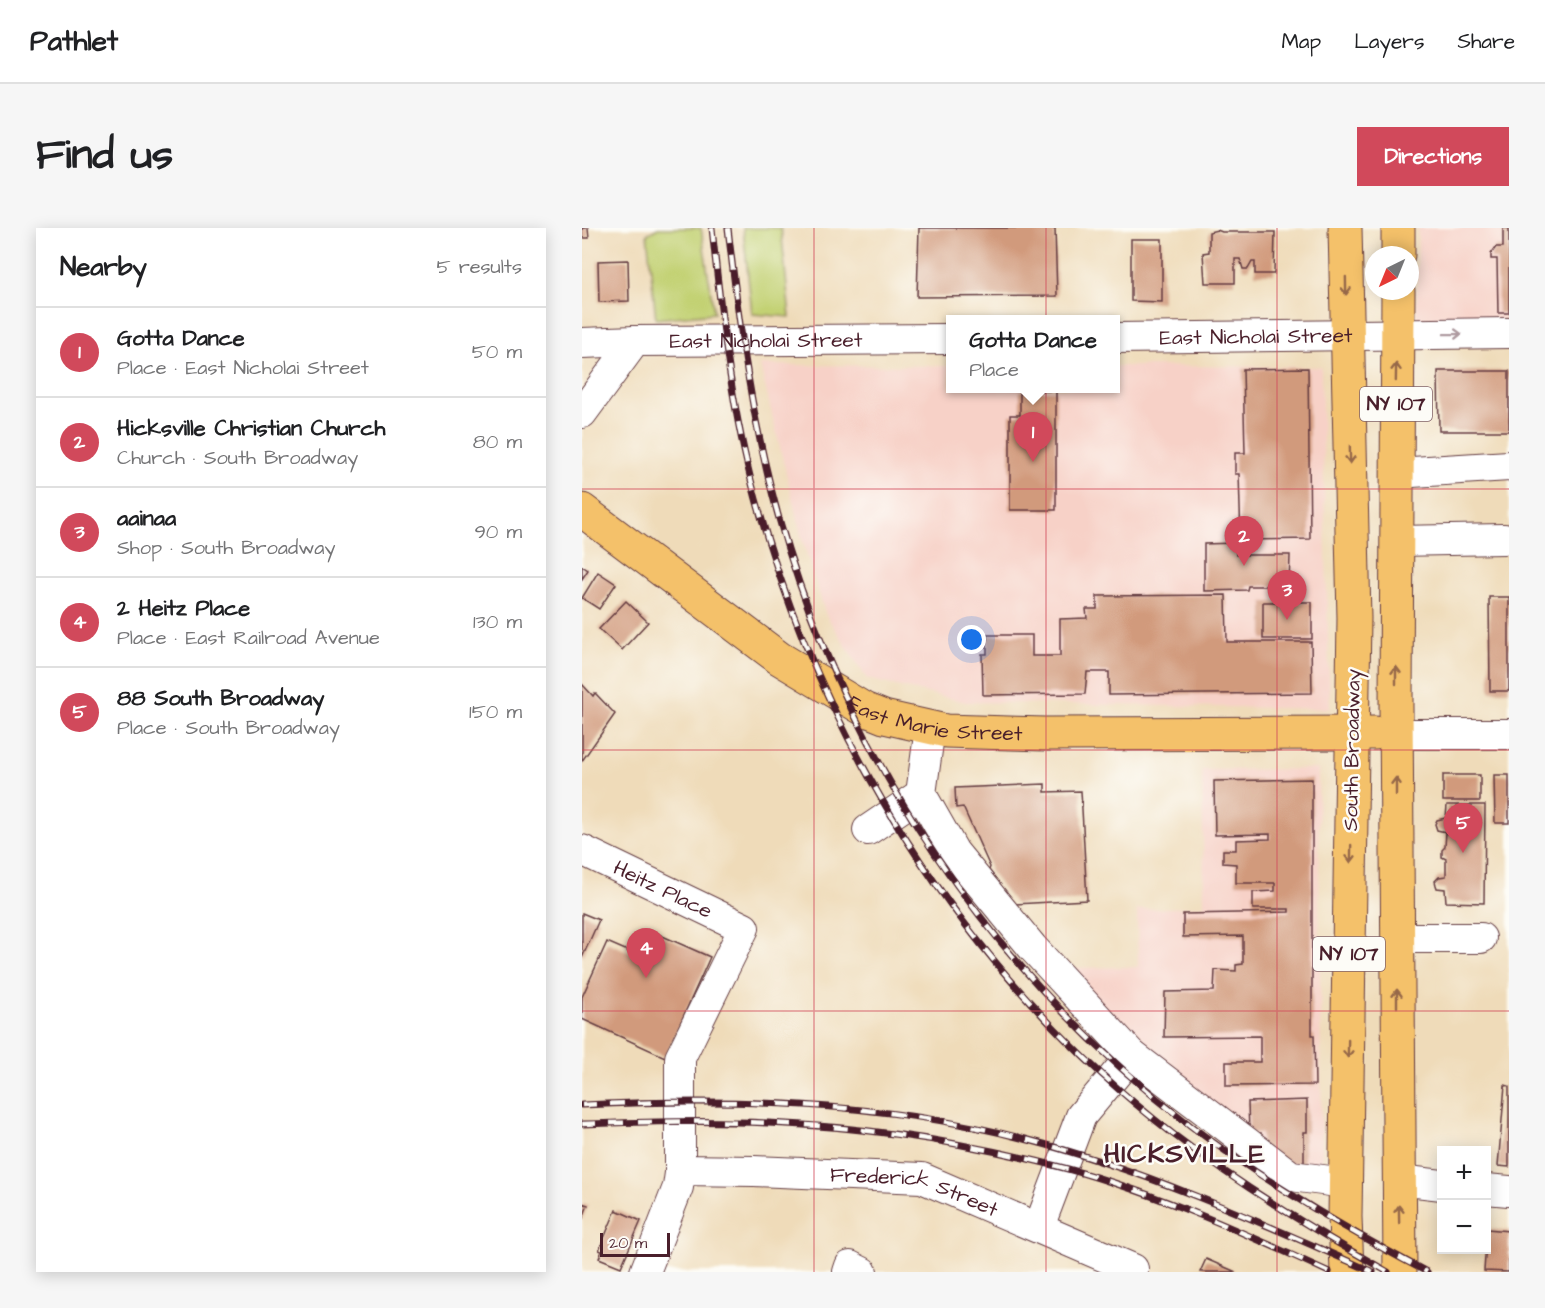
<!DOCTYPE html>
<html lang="en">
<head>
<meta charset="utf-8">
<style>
  :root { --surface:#fff; --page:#f6f6f6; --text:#202124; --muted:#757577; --line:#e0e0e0; --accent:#d1495b }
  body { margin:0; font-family:"Architects Daughter",sans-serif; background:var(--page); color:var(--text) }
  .controls { position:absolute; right:18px; bottom:18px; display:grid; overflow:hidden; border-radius:0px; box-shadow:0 3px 15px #0003 }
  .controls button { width:54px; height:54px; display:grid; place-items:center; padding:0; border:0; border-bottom:2px solid var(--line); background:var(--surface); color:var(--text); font:30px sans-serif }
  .compass { position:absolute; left:783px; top:18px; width:54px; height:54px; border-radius:50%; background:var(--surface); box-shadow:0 3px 15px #0003; rotate:223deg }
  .scale { position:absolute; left:18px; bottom:15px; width:70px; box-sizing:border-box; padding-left:6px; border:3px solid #4a1f2b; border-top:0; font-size:16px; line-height:21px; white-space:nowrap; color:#4a1f2b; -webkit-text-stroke:4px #fdfcf7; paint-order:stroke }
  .you { position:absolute; left:390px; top:412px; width:21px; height:21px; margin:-15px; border:4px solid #fff; border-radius:50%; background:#1a73e8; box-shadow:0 0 0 9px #1a73e833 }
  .badge { display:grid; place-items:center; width:39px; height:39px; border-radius:50%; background:var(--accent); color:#fff; font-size:20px; font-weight:700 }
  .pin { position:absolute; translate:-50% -50px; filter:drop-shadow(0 2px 3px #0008) }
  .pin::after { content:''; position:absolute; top:32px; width:21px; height:18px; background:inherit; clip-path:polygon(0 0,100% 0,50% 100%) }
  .popup { position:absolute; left:364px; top:87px; width:174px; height:78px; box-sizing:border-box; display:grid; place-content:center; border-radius:0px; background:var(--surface); filter:drop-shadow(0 2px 4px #0005); font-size:20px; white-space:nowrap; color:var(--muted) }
  .popup b { font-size:22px; color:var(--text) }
  .popup::after { content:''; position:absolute; left:50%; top:100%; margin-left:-12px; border:12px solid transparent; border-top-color:var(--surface) }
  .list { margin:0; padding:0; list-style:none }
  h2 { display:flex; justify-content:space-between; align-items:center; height:78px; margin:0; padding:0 24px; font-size:26px }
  h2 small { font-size:20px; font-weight:400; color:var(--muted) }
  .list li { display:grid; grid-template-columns:39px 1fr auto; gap:18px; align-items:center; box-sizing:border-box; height:90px; padding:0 24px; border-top:2px solid var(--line) }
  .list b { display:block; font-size:22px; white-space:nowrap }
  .list p { margin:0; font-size:20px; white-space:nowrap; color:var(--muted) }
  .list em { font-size:20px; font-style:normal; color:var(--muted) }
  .map { position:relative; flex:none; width:927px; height:1044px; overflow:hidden; border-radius:0px }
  header { display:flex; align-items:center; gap:36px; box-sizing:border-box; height:84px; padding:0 30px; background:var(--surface); border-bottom:2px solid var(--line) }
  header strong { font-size:28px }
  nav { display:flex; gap:33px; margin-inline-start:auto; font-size:21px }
  .intro { display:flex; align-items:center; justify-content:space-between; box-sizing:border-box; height:144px; padding:0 36px }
  h1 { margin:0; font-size:42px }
  .button { padding:15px 27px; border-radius:0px; background:var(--accent); color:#fff; font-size:21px; font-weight:700 }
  main { display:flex; gap:36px; padding:0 36px }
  aside { flex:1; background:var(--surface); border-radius:0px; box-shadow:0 3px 15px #0003 }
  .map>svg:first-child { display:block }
  .built { fill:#f7d1c7 }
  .green { fill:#c3d173; stroke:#86784f; stroke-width:1.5 }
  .building { fill:#d19a7b }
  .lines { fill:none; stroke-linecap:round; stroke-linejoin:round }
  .minor-casing { stroke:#633b40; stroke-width:32 }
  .major-casing { stroke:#633b40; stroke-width:35 }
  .minor { stroke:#fff; stroke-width:30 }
  .major { stroke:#f4c16b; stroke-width:33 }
  .rail-casing { stroke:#4a1f2b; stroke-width:7 }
  .rail { stroke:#fdfcf7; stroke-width:4.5; stroke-dasharray:14; stroke-linecap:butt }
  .oneway { stroke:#966848 }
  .oneway2 { stroke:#ae9aa0 }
  .grid { fill:none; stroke:#d1495b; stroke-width:1.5; stroke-opacity:0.55 }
  .labels { text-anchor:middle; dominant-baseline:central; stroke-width:5; stroke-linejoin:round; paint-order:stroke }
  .shield { fill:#fdfcf7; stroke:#806168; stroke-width:1.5 }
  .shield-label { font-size:20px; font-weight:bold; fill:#4a1f2b }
  .street-label { font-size:21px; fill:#4a1f2b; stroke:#fdfcf7 }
  .district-label { font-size:27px; font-weight:bold; letter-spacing:1.5px; fill:#4a1f2b; stroke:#fdfcf7 }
</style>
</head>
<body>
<header>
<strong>Pathlet</strong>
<nav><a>Map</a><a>Layers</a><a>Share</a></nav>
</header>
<div class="intro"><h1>Find us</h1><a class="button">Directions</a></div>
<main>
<aside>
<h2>Nearby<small>5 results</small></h2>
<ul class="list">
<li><span class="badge">1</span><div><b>Gotta Dance</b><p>Place · East Nicholai Street</p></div><em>50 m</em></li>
<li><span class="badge">2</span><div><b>Hicksville Christian Church</b><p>Church · South Broadway</p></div><em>80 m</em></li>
<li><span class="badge">3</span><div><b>aainaa</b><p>Shop · South Broadway</p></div><em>90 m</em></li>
<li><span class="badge">4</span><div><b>2 Heitz Place</b><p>Place · East Railroad Avenue</p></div><em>130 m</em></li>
<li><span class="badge">5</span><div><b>88 South Broadway</b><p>Place · South Broadway</p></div><em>150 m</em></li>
</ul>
</aside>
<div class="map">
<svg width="927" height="1044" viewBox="0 0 927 1044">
  <rect width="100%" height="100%" fill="#fdfcf7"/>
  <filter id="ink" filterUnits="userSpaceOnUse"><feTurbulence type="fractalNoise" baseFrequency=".0167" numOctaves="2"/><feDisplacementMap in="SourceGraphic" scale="12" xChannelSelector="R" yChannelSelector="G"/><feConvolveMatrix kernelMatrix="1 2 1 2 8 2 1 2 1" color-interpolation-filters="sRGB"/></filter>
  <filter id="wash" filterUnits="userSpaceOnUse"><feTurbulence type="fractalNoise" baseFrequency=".008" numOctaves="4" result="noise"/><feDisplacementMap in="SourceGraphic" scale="24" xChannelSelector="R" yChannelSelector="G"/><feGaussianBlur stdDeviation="1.35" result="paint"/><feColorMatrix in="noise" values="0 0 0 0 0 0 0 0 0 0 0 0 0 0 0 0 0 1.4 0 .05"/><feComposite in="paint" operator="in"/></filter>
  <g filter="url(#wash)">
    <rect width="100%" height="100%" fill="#efdbb9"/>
    <g class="built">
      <polygon points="836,0 927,0 927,93 834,97"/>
      <polygon points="178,137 368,138 368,160 534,160 534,138 739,139 748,481 383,474 285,451 244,387 220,311"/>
      <polygon points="736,541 740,941 710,941 537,807 481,740 556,739 555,682 622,678 620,542"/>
    </g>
    <g class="green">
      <polygon points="76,0 119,0 132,85 74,91 65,6"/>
      <polygon points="161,0 199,0 208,89 170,86"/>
    </g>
    <g id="blocks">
      <g class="building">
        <polygon points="0,0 6,0 7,10 0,10"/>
        <polygon points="337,0 473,0 475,68 335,69"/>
        <polygon points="921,0 927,0 927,85 916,85 915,31 909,31 909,26 914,19 921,19"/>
        <polygon points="635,2 640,4 693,4 692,46 673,46 673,34 670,34 666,41 661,41 658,31 653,31 653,55 623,55 621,25 627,24 627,4"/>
        <polygon points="549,11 580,11 580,74 549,73"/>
        <polygon points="46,32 47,73 17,74 16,33"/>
        <polygon points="726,140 728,311 659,312 657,246 653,246 653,225 663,225 661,141"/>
        <polygon points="856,143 927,143 927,203 857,203"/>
        <polygon points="438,163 474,163 474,282 428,282 428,187 438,187"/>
        <polygon points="654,315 654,327 708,327 707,358 666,358 665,362 622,363 622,316"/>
        <polygon points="0,338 6,342 0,351"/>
        <polygon points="16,344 34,356 17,381 0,370"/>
        <polygon points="644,367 645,414 729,414 730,465 527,467 527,444 505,444 503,466 401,467 400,426 405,426 405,407 450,407 450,428 478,428 478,391 505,390 504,381 515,381 515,368"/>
        <polygon points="907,369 927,369 927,463 908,463"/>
        <polygon points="44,373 66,394 40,422 17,401"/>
        <rect x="681" y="374" width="49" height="37"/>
        <polygon points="0,456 11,468 13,465 33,486 0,533"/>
        <rect x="861" y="547" width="37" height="26"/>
        <polygon points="912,547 927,547 927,595 913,595"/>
        <polygon points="730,551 730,807 732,807 733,857 644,858 644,834 678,834 678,808 582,809 583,764 632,763 633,742 654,743 654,737 661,736 661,708 601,709 601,686 707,684 707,681 671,681 671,664 693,663 693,655 654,655 654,636 641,635 641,622 654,622 654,612 688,611 688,606 633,607 632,553"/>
        <polygon points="463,556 463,564 499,563 505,672 433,676 407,642 408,639 381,579 374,580 373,560"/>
        <polygon points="865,577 903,577 902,675 864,674 863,661 855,660 854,657 853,653 857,649 864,648 864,631 860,629 860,622 863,619 864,604 855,602 853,596 855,592 864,590"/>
        <polygon points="0,685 17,692 0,730"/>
        <polygon points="76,706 128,729 83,829 0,791 0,769 25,714 64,731"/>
        <polygon points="923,857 927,858 927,939 916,938"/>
        <polygon points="725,872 725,904 722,904 722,936 707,936 679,916 679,905 667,905 666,874"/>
        <polygon points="0,975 6,977 0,992"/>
        <polygon points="34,982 59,993 39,1039 17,1030 20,1023 17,1022"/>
        <polygon points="905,1001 927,1003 927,1044 902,1043"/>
        <polygon points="624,1031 654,1044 618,1044"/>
      </g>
    </g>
  </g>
  <g filter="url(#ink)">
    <use href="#blocks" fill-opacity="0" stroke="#633b40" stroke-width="1.5"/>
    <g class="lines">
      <g class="minor-casing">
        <g id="minor">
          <path id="s1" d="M534,110L927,105"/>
          <path id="s2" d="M0,115L53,113L368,111"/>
          <polyline points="0,185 53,113"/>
          <polyline points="814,245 927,238"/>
          <polyline points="814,313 922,311"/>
          <polyline points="348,500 339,566 372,624 451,720 550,827 709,948 764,955"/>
          <polyline points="814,506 927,506"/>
          <polyline points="286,602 339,566"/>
          <path id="s3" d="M0,622L162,700L98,830V945L96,959L63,1044"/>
          <polyline points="815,710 899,710"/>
          <path id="s4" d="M98,942L172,943L340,950L551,1041L550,1044"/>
          <polyline points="817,952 860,957"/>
          <polyline points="904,961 927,963"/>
          <polyline points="457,999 499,888 550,827"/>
          <polyline points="266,1044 268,1038 280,1044"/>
        </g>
      </g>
      <g class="major-casing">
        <g id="major">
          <polyline points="763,0 772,390 763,989 765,1044"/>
          <polyline points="816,27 816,0"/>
          <polyline points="816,63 814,478 818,1044"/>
          <path id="s5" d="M0,282L197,430L282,481L302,489L364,503L462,506L793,505"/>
        </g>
      </g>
      <use href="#minor" class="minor"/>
      <use href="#major" class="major"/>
      <g class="rail-casing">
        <g id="rail">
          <path d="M130,0C139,85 148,169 169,252C234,507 382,745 591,906C659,958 732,1002 806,1044"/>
          <path d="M146,0C157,97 170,193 196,287C263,528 410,746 609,898C683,954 763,1001 845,1044"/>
          <path d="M0,877C147,870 299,873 443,911C563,942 678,994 791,1044"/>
          <path d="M0,896C62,894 124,892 186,895C287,899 388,915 486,941C574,965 665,1006 747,1044"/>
        </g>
      </g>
      <use href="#rail" class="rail"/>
    </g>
    <defs><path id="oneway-shaft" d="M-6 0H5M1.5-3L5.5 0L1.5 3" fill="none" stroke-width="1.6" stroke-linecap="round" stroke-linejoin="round" transform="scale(1.5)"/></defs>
    <g class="oneway">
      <use href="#oneway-shaft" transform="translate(764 58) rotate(89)"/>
      <use href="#oneway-shaft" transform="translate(814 144) rotate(-89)"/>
      <use href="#oneway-shaft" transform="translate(768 227) rotate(89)"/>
      <use href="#oneway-shaft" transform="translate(814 447) rotate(-90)"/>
      <use href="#oneway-shaft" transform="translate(814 558) rotate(-90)"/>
      <use href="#oneway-shaft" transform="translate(769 626) rotate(91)"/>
      <use href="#oneway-shaft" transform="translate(815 770) rotate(-90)"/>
      <use href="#oneway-shaft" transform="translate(766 821) rotate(91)"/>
      <use href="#oneway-shaft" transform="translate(817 986) rotate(-91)"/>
    </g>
    <use class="oneway2" href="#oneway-shaft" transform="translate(871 106) rotate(-1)"/>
  </g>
  <path class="grid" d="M232,0V1044M464,0V1044M695,0V1044M0,261H927M0,522H927M0,783H927"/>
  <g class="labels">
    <g class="shield">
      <rect x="778" y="159" width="72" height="34" rx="4.5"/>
      <rect x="731" y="709" width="72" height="34" rx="4.5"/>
    </g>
    <g class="shield-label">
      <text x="814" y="176">NY 107</text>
      <text x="767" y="726">NY 107</text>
    </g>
    <g class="street-label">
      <text stroke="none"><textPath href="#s1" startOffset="140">East Nicholai Street</textPath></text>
      <text stroke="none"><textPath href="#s2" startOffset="184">East Nicholai Street</textPath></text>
      <text stroke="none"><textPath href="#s5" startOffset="418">East Marie Street</textPath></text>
      <text transform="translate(770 522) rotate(-89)">South Broadway</text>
      <text stroke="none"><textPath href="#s3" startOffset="90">Heitz Place</textPath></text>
      <text stroke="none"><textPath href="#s4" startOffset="237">Frederick Street</textPath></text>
    </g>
    <g class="district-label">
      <text x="603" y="926">HICKSVILLE</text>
    </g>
  </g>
</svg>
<div class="controls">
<button>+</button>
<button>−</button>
</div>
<svg class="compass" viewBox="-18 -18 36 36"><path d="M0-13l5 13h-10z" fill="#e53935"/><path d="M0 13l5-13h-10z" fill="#757577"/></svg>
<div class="scale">20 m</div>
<div class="you"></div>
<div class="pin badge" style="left:451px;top:234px">1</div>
<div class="popup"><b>Gotta Dance</b>Place</div>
<div class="pin badge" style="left:662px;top:338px">2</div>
<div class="pin badge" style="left:705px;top:392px">3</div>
<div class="pin badge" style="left:64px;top:750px">4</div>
<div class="pin badge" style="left:881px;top:625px">5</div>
</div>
</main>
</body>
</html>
